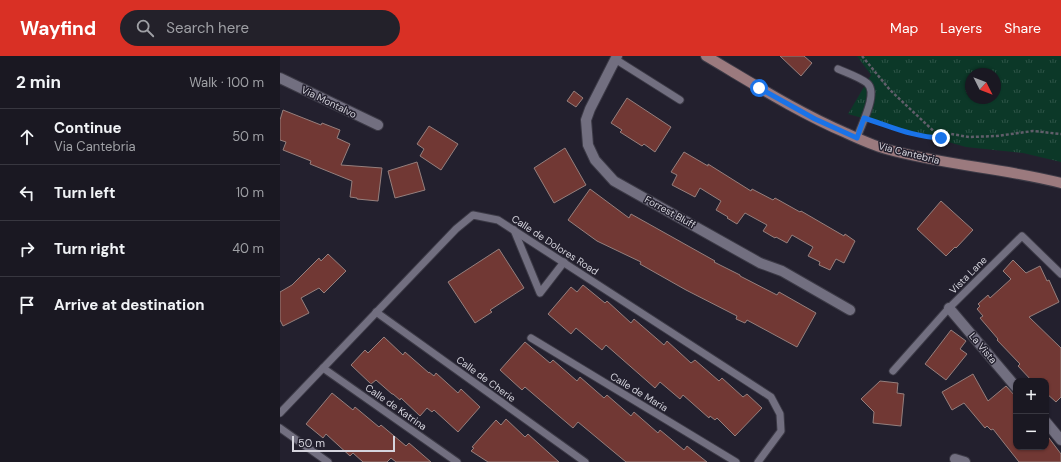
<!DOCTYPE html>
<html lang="en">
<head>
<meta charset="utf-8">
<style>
  :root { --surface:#1a1822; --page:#23212a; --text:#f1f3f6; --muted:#9fa0a5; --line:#383740; --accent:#d93025 }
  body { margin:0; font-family:"DM Sans",sans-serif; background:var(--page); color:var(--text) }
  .controls { position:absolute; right:12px; bottom:12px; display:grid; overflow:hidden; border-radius:8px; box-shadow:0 1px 3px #0004 }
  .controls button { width:36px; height:36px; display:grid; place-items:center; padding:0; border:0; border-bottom:1px solid var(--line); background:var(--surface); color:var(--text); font:20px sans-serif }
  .compass { position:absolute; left:685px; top:12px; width:36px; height:36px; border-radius:50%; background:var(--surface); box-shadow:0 1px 3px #0004; rotate:132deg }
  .scale { position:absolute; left:12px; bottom:10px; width:103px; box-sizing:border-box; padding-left:4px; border:2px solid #d5d4dd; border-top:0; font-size:11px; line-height:14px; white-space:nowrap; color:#d5d4dd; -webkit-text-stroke:3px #23202e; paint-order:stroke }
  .stop { position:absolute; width:12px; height:12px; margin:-9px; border:3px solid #1a73e8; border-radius:50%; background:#fff }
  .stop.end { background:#1a73e8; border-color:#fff; box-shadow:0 1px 4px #0008 }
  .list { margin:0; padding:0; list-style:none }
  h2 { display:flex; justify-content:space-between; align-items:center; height:52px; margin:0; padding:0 16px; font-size:17px }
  h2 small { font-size:13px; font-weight:400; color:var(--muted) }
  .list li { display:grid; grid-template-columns:26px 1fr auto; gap:12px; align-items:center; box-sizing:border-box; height:56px; padding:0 16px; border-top:1px solid var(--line) }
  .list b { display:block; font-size:15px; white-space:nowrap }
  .list p { margin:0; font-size:13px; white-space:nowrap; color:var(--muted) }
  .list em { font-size:13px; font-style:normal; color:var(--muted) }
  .icon { flex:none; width:22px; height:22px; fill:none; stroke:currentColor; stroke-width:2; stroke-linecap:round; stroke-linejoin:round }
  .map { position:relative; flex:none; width:781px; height:406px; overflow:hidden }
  header { display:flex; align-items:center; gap:24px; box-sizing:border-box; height:56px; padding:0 20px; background:var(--accent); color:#fff }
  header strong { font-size:19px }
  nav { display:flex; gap:22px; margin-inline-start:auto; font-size:14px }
  .search { width:280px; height:36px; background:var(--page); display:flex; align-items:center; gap:10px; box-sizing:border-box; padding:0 14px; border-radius:22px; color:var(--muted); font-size:15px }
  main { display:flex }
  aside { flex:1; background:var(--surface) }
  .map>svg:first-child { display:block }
  .grass { fill:url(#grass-tufts); fill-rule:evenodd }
  .building { fill:#713834; stroke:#957f7d }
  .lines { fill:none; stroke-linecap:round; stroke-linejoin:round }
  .service-casing { stroke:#3c3a46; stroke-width:9 }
  .minor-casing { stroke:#3c3a46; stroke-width:12 }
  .secondary-casing { stroke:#3c3a46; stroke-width:12 }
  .path { stroke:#605e6a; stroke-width:2.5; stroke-dasharray:3 2; stroke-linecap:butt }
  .service { stroke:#726f80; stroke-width:7 }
  .minor { stroke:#726f80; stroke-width:10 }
  .secondary { stroke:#9b7a7e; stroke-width:10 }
  .route { stroke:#1a73e8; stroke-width:5 }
  .labels { text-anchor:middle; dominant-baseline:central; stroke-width:3; stroke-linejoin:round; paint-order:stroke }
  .street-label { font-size:10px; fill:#d5d4dd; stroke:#23202e }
</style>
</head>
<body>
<header>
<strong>Wayfind</strong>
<div class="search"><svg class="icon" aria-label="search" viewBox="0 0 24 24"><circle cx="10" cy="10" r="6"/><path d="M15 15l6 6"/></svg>Search here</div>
<nav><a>Map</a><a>Layers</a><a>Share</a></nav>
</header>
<main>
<aside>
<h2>2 min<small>Walk · 100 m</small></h2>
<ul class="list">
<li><svg class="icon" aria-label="ahead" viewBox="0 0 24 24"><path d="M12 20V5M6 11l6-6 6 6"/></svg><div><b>Continue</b><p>Via Cantebria</p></div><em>50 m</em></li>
<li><svg class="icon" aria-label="left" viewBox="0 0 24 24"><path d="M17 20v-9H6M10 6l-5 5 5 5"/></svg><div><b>Turn left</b></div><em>10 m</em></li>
<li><svg class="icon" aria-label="right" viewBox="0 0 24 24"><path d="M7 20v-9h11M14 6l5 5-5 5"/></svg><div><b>Turn right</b></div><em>40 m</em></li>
<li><svg class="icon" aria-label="arrive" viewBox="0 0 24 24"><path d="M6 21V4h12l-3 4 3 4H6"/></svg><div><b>Arrive at destination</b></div></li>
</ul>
</aside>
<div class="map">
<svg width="781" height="406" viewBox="0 0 781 406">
  <defs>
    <pattern id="grass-tufts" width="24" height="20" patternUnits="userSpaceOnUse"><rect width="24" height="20" fill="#0c3828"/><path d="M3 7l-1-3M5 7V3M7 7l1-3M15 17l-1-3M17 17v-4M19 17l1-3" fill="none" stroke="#2e5447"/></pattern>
  </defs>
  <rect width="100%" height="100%" fill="#23202e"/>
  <path class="grass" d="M577,0H781V106L743,97L686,91L568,58L591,19ZM691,18H715V42H691Z"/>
  <g class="building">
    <polygon points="500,0 524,0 532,7 521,20"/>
    <polygon points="294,35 303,42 296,51 287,45"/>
    <polygon points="347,42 391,71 375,96 364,88 362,90 340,76 342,74 331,67"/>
    <polygon points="3,54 41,69 42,67 60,74 57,82 70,88 61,109 102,112 98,145 77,143 77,142 70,141 72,125 30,108 31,105 3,94 6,86 0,84 0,64"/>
    <polygon points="149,70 178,88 161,114 140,100 144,93 137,88"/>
    <polygon points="285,92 306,129 274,147 254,112"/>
    <polygon points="404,96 428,110 428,108 471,135 472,133 493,144 495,142 520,156 521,155 564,180 565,178 575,185 564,207 556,203 550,214 539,209 540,206 528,200 533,191 512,179 507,187 496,181 495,182 483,175 487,169 465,157 457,168 447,162 448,161 436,154 441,145 420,132 415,141 392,129 397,119 391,116"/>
    <polygon points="137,106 145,134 115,142 108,115"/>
    <polygon points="310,133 349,162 351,158 435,205 434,206 460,219 460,220 497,239 499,236 536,257 517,291 467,264 465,267 456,263 457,260 406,234 360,208 361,206 317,185 288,164"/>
    <polygon points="661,145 693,174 676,192 675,191 666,200 637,173"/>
    <polygon points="219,193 244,232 210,254 212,256 195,267 168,226"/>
    <polygon points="48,198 66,215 44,237 39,232 21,242 29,257 3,270 0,264 0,236 12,229 39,202 41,205"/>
    <polygon points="733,204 746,217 760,210 767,225 769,224 779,246 749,261 781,292 781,341 776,346 766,337 766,325 752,325 738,310 740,308 717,284 718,283 700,262 703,260 697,253 700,250 698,248 708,239 710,242 731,223 723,215"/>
    <polygon points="303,229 325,247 327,245 351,267 354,263 384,289 387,285 411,307 415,304 439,325 442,322 463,341 467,338 482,352 455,380 437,362 435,364 430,360 429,362 403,339 400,343 380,326 375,332 326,289 322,294 296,272 291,278 268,258 291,231 297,236"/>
    <polygon points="671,274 686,285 680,293 687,298 666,324 645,308"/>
    <polygon points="104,281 123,299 125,296 149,317 149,316 154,320 156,317 178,337 181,333 200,351 178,376 154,354 152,356 147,352 140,360 121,342 120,344 113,338 112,338 96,324 91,328 71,309 85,294 88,297"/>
    <polygon points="245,286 270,307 273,304 297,325 300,321 324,342 327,339 351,360 354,356 378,377 380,374 404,394 407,390 427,406 346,406 298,366 293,372 245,331 242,334 220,314"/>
    <polygon points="693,318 708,345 726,330 736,341 736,391 766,391 766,378 781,398 781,406 739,406 713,373 711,374 707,370 705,372 684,347 672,354 662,336"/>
    <polygon points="600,325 618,327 617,337 624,338 621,370 593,367 594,356 581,343"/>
    <polygon points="52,337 73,354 75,351 99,371 101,369 126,390 129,387 151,406 116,406 111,402 107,406 83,406 73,397 70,400 46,378 43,382 26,368"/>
    <polygon points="226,363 245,381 248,378 279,406 208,406 191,395 194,392 192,391 216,364 221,369"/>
  </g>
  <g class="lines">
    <g class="service-casing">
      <g id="service">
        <polyline points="335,3 400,44"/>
        <path d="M558,13C567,17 579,21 587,27C599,37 581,69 577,82"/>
        <polyline points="234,174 260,237 284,206"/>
        <polyline points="96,256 305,406"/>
        <polyline points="251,282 456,406"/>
        <polyline points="43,312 177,406"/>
        <polyline points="613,315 669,252 742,180 781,218"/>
        <polyline points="0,357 176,173 193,159 218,164 491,341 500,358 501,375 478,406"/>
        <polyline points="0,372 48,406"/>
      </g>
    </g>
    <g class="minor-casing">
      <g id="minor">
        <polyline points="337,0 310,53 306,64 308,89 315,104 334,125 480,207 502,215 570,254"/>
        <polyline points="0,22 98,69"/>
        <polyline points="669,252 736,331"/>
        <polyline points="766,366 781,384"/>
        <polyline points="675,403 685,406"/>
      </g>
    </g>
    <g class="secondary-casing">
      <path id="secondary" d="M426,0C472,27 517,56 566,77C579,83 592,89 606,93C663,109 723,112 781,127"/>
    </g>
    <g class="path">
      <polyline points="582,0 610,34 661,82 671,78 689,81 717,80 753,75 781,78"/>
      <path d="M594,65C615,74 637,81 660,82"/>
    </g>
    <use href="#service" class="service"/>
    <use href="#minor" class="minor"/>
    <use href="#secondary" class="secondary"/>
  </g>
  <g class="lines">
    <path class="route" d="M479,32L535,63L577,82L584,62C610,70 633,81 661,82"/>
  </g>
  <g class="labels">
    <g class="street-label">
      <text transform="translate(49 46) rotate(26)">Via Montalvo</text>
      <text transform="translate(629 97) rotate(14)">Via Cantebria</text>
      <text transform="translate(390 156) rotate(29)">Forrest Bluff</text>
      <text transform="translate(275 189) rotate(33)">Calle de Dolores Road</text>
      <text transform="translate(688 219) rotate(-45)">Vista Lane</text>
      <text transform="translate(703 292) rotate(50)">La Vista</text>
      <text transform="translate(206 323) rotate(36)">Calle de Cherie</text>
      <text transform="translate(359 336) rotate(31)">Calle de Maria</text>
      <text transform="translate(116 351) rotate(35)">Calle de Katrina</text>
    </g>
  </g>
</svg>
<div class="controls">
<button>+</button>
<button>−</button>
</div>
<svg class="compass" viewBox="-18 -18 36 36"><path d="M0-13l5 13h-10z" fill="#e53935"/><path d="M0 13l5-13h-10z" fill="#9fa0a5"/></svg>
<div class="scale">50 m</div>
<div class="stop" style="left:479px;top:32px"></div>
<div class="stop end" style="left:661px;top:82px"></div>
</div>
</main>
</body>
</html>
